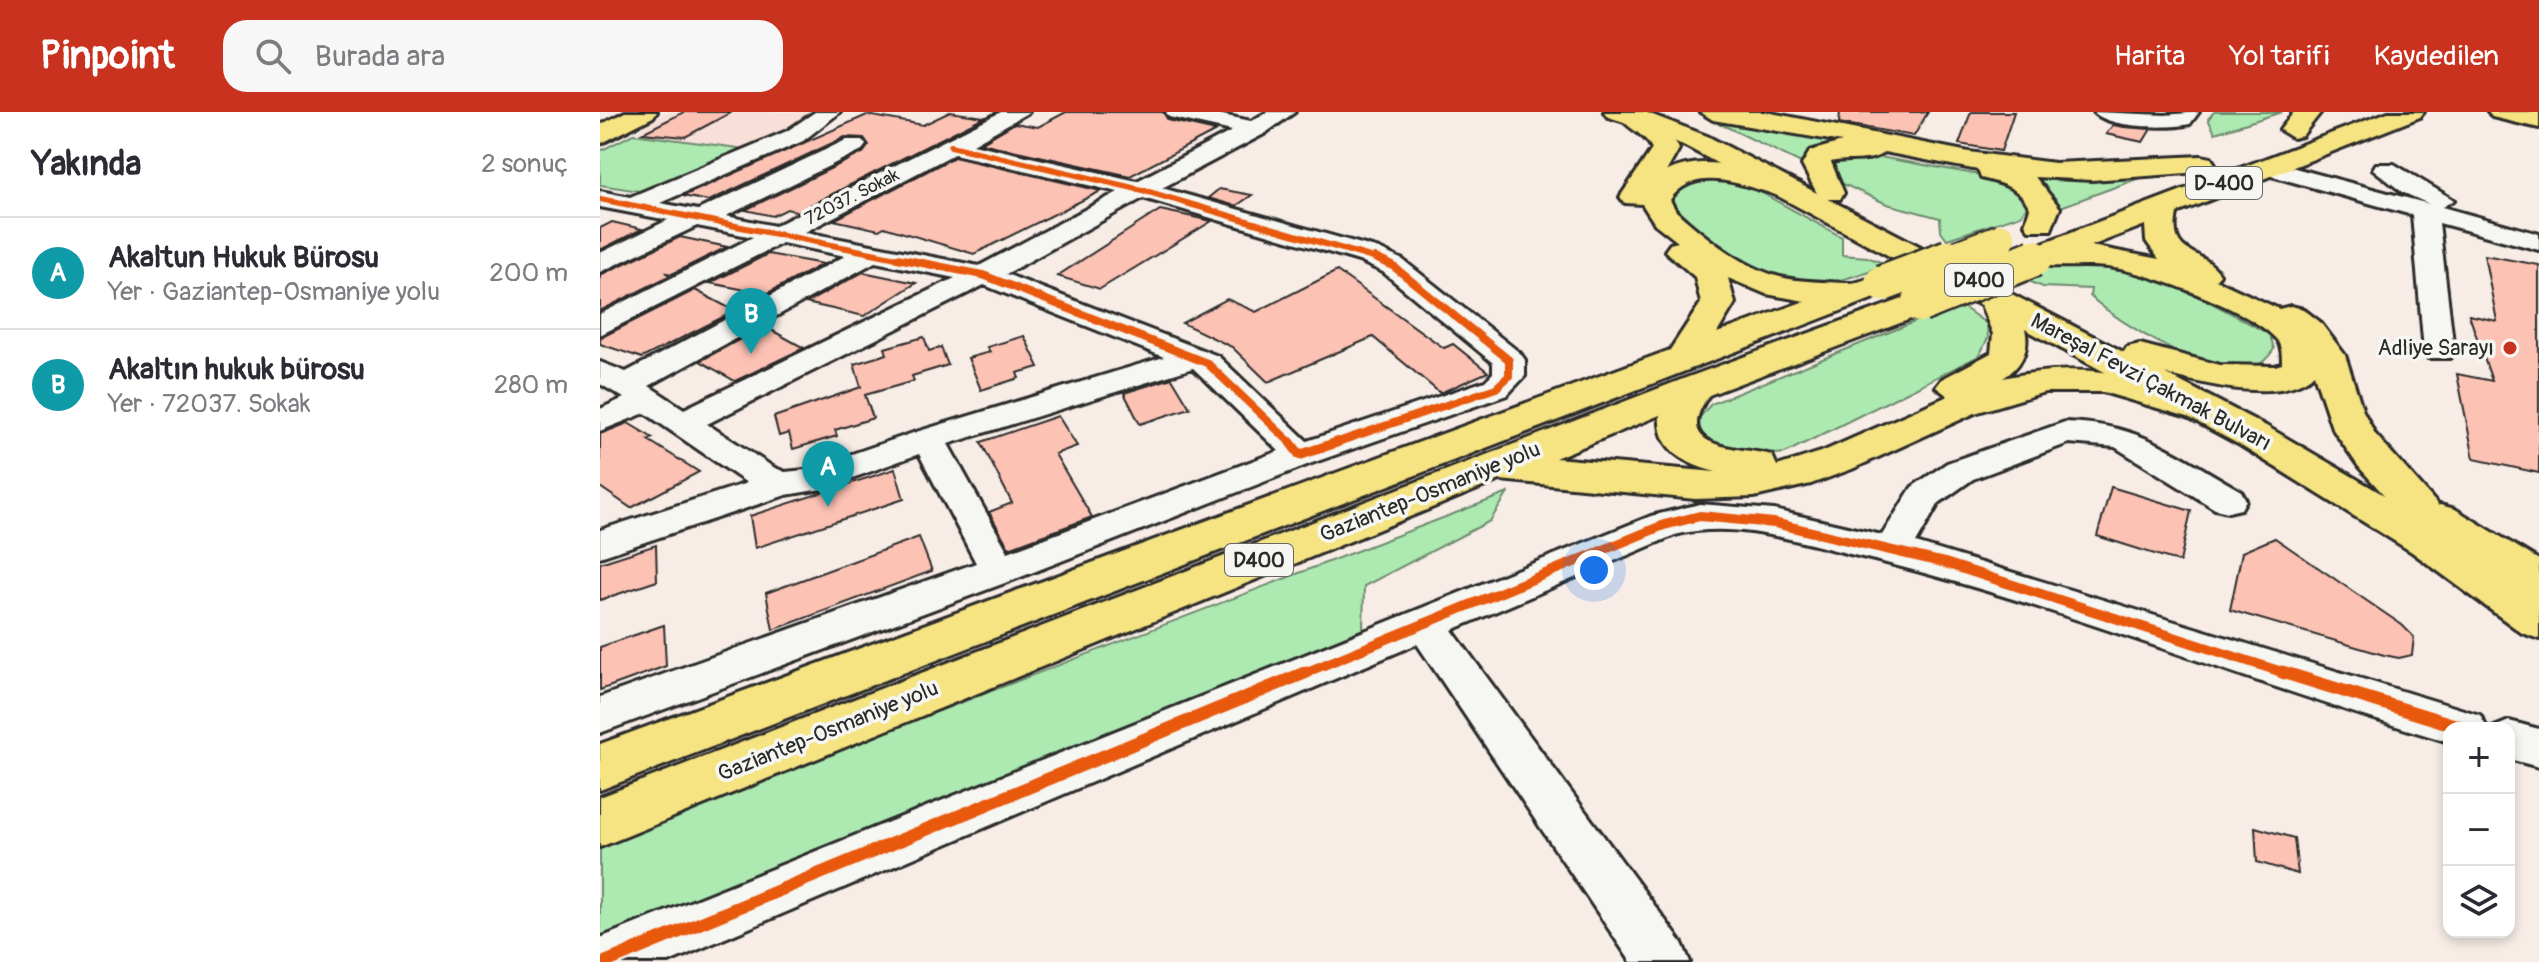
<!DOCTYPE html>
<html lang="tr">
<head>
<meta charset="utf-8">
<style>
  :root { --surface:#fff; --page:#f7f7f7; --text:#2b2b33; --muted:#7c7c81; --line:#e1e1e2; --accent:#c8321e }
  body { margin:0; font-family:Pangolin,sans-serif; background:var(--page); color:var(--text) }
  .controls { position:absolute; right:24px; bottom:24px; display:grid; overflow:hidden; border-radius:16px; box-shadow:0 4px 12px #0003 }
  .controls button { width:72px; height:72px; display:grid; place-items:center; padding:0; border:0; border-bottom:2px solid var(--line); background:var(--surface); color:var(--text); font:40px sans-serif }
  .you { position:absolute; left:994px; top:458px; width:28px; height:28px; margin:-20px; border:6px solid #fff; border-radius:50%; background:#1a73e8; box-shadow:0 0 0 12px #1a73e833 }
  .badge { display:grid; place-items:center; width:52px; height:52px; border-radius:50%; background:var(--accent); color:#fff; font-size:26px; font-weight:700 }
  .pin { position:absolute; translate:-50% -66px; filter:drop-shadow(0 2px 4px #0008) }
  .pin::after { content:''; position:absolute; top:42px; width:28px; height:24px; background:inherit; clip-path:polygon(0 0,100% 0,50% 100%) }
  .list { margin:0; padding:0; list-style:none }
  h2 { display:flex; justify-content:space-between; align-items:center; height:104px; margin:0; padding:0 32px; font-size:34px }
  h2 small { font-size:26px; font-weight:400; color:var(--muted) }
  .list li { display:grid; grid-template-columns:52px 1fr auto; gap:24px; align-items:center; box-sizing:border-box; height:112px; padding:0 32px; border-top:2px solid var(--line) }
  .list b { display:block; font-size:30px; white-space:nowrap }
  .list p { margin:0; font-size:26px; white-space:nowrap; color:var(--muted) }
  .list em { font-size:26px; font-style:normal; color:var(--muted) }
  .icon { flex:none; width:44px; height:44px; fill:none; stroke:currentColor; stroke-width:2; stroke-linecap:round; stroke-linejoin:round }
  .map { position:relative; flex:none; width:1939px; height:850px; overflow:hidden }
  header { display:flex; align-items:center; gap:48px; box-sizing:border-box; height:112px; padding:0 40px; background:var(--accent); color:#fff }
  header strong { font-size:38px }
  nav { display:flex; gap:44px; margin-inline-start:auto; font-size:28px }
  .search { width:560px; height:72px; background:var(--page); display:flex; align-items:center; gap:20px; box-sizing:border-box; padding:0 28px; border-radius:24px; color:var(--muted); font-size:30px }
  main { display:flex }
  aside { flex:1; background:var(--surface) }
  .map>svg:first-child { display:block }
  .built { fill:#f8dfd7 }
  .green { fill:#adeab1; stroke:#6c8a6e; stroke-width:2 }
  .building { fill:#fcc2b4; stroke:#2b2b2b; stroke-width:2 }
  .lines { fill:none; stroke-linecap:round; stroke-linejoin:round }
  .minor-casing { stroke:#2b2b2b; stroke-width:6 }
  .major-casing { stroke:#2b2b2b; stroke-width:6 }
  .highway-casing { stroke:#2b2b2b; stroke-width:6 }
  .minor { fill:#f6f6f2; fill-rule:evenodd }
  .major { fill:#f6e381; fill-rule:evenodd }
  .highway { fill:#f6e381; fill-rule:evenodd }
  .highway-bridge-far1-casing { stroke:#2b2b2b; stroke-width:32; stroke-linecap:butt }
  .highway-bridge-casing { stroke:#2b2b2b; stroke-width:41; stroke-linecap:butt }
  .highway-bridge-far1 { stroke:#f6e381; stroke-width:28 }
  .highway-bridge { stroke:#f6e381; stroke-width:36 }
  .cycleway-far3-casing { stroke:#f6f6f2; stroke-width:9 }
  .cycleway-far2-casing { stroke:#f6f6f2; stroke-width:12 }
  .cycleway-far1-casing { stroke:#f6f6f2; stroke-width:15 }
  .cycleway-casing { stroke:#f6f6f2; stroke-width:18 }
  .cycleway-far3 { stroke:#e8590c; stroke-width:6 }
  .cycleway-far2 { stroke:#e8590c; stroke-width:8 }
  .cycleway-far1 { stroke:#e8590c; stroke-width:10 }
  .cycleway { stroke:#e8590c; stroke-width:13 }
  .poi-dot { fill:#c8321e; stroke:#f6f6f2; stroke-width:3 }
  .labels { text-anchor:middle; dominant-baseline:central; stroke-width:7; stroke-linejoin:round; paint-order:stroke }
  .far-street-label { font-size:18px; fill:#2b2b2b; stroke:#f6f6f2 }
  .shield { fill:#f6f6f2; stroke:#686867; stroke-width:2 }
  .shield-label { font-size:20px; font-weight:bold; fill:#2b2b2b }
  .poi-label { font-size:22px; fill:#2b2b2b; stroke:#f6f6f2; text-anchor:end }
  .street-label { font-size:22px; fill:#2b2b2b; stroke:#f6f6f2 }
</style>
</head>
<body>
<header>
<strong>Pinpoint</strong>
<div class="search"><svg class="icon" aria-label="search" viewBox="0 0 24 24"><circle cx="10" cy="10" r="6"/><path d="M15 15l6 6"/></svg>Burada ara</div>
<nav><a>Harita</a><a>Yol tarifi</a><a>Kaydedilen</a></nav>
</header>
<main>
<aside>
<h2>Yakında<small>2 sonuç</small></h2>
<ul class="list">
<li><span class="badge" style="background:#0f9aa8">A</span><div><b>Akaltun Hukuk Bürosu</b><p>Yer · Gaziantep-Osmaniye yolu</p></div><em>200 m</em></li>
<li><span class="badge" style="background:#0f9aa8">B</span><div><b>Akaltın hukuk bürosu</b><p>Yer · 72037. Sokak</p></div><em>280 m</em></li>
</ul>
</aside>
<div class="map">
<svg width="1939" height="850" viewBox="0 0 1939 850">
  <rect width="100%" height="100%" fill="#f7ece6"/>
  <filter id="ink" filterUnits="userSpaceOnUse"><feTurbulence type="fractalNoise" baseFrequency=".0125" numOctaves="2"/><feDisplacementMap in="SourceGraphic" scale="16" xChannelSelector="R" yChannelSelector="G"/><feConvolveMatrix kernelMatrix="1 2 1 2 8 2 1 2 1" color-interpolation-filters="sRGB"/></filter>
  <g filter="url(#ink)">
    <polygon class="built" points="67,0 219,0 184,25 153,38 33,22"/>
    <g class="green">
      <polygon points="1614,0 1682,0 1615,21 1608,7"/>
      <polygon points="1098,1 1253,28 1218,36 1203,52"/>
      <polygon points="33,22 153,38 52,81 0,73 0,39"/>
      <polygon points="1274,44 1391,65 1426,86 1427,94 1421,103 1347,127 1341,119 1340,106 1287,92 1230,66 1228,54 1244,45"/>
      <polygon points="1427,62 1545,64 1458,96 1445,74"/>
      <path d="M1110,66L1144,71L1242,125V143L1267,145L1286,152C1209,185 1181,176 1114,130C1095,117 1079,109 1068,89L1075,77Z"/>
      <path d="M1484,152C1558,161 1606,186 1670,223L1674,237C1669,245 1661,253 1651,256C1612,268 1518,211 1490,184L1491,177L1443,175L1421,166L1443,155Z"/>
      <polygon points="1359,192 1387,212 1388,226 1379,244 1185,341 1148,345 1119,338 1099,324 1099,306 1111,292"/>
      <polygon points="908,381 890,409 764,474 763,517 0,838 0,729"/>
    </g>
    <g class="building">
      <polygon points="84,0 132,0 85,25 42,21"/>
      <polygon points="350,0 384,5 197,100 187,97 173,104 145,98 263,41 269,33 264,26 245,25 109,89 83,84 267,3 323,13"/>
      <polygon points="466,0 563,0 568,8 616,19 530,64 381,31 415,11 438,15"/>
      <polygon points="1240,0 1328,0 1314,24 1239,11"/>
      <polygon points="1371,0 1414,0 1401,39 1359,32"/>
      <polygon points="1513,13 1524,15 1551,17 1543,30 1506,22"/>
      <polygon points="354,45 501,79 374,142 284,115 279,118 234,108"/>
      <polygon points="619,77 652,83 636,94 608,86"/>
      <polygon points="560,98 612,109 500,177 457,164"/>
      <polygon points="12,110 42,117 0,138 0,116"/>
      <polygon points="80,125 127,135 72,162 67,161 69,164 0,199 0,163"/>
      <polygon points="168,142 223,152 166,182 110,171"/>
      <polygon points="1884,143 1939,153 1939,361 1874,347 1857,262 1892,269 1869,203 1897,209"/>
      <polygon points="737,159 844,236 853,232 888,260 840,281 773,225 668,270 632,235 582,211 627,187 656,200"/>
      <polygon points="263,160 316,171 264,204 206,191"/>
      <polygon points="95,178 135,199 42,246 0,232 0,226"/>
      <polygon points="164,214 204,236 135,269 100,249"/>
      <polygon points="424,224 439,255 417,261 419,266 381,278 368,246 390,240 387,235"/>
      <polygon points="324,225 329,239 341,235 348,253 312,264 314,269 265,283 273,306 235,318 237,324 193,337 189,321 179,324 174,305 261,275 254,252 287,242 285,236"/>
      <polygon points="572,266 590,296 540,312 524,281"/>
      <polygon points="458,304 477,334 455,342 492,405 409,436 389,400 412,391 381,330"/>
      <polygon points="28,311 53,326 48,328 99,360 31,396 0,375 0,322"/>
      <polygon points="295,357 304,387 155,436 150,404"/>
      <polygon points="1511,375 1591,399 1580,450 1497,424"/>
      <polygon points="319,425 332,459 173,518 166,481"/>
      <polygon points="1675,426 1802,513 1814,525 1812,543 1799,546 1784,543 1630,498 1642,440"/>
      <polygon points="56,433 57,469 0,488 0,451"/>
      <polygon points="64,513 66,554 0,578 0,535"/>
      <polygon points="1655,715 1694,726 1698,762 1657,750"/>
    </g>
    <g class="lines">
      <g class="minor-casing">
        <g id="minor">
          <path d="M215,0H240L203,29L60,91L98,98L246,28H262L266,33L262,38L126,104L175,114L401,0H429L373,32L537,69L632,19L569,5L566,0H608L651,9L667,0H695L664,22L562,76L779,137L803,148L920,241L925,248V264L907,283L712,351L413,468L0,621V585L376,451L319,342L222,377L186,383L0,445V418L147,371L45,301L0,319V297L24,286L0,272V250L26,260L245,144L182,131L0,223V202L153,125L97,114L0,160V141L68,108L0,95V79L30,85L187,19ZM354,42L518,80L379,154L205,120ZM543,86L759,149L783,160L893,251V261L885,269L707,329L618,244L406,162ZM275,150L355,166L84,297L49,274ZM384,173L564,245L316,320L205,358L185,360L173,355L107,312ZM593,256L679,339L408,440L348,332Z"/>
          <path d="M1494,0L1565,3L1599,0L1590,12C1570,17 1507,16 1494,0Z"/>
          <polygon points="1665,48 1829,92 1802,80 1773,57 1776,52 1794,52 1854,88 1842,95 1939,122 1939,138 1839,111 1854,239 1850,246 1828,246 1824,239 1812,103 1657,60 1653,55 1657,50"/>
          <path d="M1465,310C1542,312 1577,343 1641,379L1646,388L1641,397L1628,400L1615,397L1515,335L1469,331L1373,367L1339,391L1316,431L1864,598L1880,603L1887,616H1849V630C1649,572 1456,491 1254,443C1197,429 1133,408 1075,423L852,518L1082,831L1090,850H1031L817,532L69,850H0V826L1051,404L1100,392L1174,398L1282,423L1312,375L1347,351Z"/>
          <polygon points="1909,609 1939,617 1939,655 1909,647 1909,616 1892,616"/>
        </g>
      </g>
      <g class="major-casing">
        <g id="major">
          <polygon points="25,0 57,0 53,5 0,32 0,13"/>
          <polygon points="1004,0 1045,0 1107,24 1666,314 1820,404 1825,397 1840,393 1855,397 1939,448 1939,527 1922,521 1812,440 1638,332 1089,36 1050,18 1008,5"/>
        </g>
      </g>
      <g class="highway-casing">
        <g id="highway">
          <path d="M1024,0C1048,0 1069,13 1079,37L1066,60C1107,39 1159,60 1200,72L1204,78L1200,84L1190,87C1154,78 1096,48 1070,88L1076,99C1103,124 1144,156 1180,165C1201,170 1225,170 1247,171C1264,172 1276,159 1295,164L1299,171L1295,178L0,678V632L1070,238L1101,191L1095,165L1065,139L1070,132L1078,130L1055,112L1042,92L1025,91L1020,85L1052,37C1046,22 1029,18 1020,5ZM1128,166L1166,182L1205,189L1117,221L1135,191Z"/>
          <path d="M1100,0H1166L1369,40L1455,51L1601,44L1611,46L1615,52L1611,58L1601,60L1492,68L1435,65L1460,96L1451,118H1429L1425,112L1430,96C1420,76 1402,71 1381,66L1378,58L1284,40C1273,51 1247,46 1231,50L1244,81L1240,87H1220L1202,53L1210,39L1242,30L1113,8Z"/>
          <polygon points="1694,0 1721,0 1702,24 1693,26 1680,18"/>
          <path d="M1788,0H1824L1820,5L1577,101C1568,146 1602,135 1620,162L1616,168L1679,197L1691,194L1703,197L1720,210L1745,243L1763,299L1775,322L1838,393L1832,403L1817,407L1802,403L1759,355L1732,316L1714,262C1677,299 1571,263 1527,251L1522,243L1527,235L1540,232L1620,253L1675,254L1682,252C1682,243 1682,235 1677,228C1655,200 1550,161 1514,156C1486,151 1456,158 1428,151L1423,144L1428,137L1445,130ZM1545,113L1546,129L1559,147L1491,134Z"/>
          <polygon points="1888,0 1939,0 1939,16 1892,5"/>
          <path d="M1395,176L1407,179C1428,210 1439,243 1403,266C1489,248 1537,264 1619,290L1624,298L1619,306L1605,310L1503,280H1445L1375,301L1252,357L1211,372L1154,385L1095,387L900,368L0,735V685L1083,267L1308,185L1320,182L1332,185L1337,192L1332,199L1109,283C1069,340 1139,334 1172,343L1177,354L1224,339L1348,284L1336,275L1342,267L1391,241L1393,222L1378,186L1383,179ZM1060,303C1057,338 1086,352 1116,360L955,346Z"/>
        </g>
      </g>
      <use href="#minor" class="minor"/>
      <use href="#major" class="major"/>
      <use href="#highway" class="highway"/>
      <g class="highway-bridge-far1-casing">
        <g id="highway-bridge-far1">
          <polyline points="1343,148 1401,126"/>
          <polyline points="1429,148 1439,144"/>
        </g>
      </g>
      <g class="highway-bridge-casing">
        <g id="highway-bridge">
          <polyline points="1283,171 1349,146"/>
          <polyline points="1320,192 1434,146"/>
        </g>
      </g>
      <use href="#highway-bridge-far1" class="highway-bridge-far1"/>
      <use href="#highway-bridge" class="highway-bridge"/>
      <g class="cycleway-far3-casing">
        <g id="cycleway-far3">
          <polyline points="351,34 542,78 780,148"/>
          <polyline points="0,87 307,148"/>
        </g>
      </g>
      <g class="cycleway-far2-casing">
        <g id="cycleway-far2">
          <polyline points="297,146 383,163 607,251 692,332"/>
          <polyline points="732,332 896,276 909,264 909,248 793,154 775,146"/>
        </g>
      </g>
      <g class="cycleway-far1-casing">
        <g id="cycleway-far1">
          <polyline points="690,330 700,343 738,330"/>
          <polyline points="702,562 1064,413 1100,404 1174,411 1345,451 1688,562"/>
        </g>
      </g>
      <g class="cycleway-casing">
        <g id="cycleway">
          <polyline points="1682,560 1864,616"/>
          <polyline points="6,850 707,560"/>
        </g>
      </g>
      <use href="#cycleway-far3" class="cycleway-far3"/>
      <use href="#cycleway-far2" class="cycleway-far2"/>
      <use href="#cycleway-far1" class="cycleway-far1"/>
      <use href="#cycleway" class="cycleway"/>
    </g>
  </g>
  <circle class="poi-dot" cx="1910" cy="236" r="8"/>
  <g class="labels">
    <g class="far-street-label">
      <text transform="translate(252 85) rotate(-27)">72037. Sokak</text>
    </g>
    <g class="shield">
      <rect x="1586" y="55" width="76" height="32" rx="6"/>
      <rect x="1345" y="152" width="68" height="32" rx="6"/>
      <rect x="625" y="432" width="68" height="32" rx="6"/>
    </g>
    <g class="shield-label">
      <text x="1624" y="71">D-400</text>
      <text x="1379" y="168">D400</text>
      <text x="659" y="448">D400</text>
    </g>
    <g class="poi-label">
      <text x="1894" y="236">Adliye Sarayı</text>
    </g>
    <g class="street-label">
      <text transform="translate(1551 270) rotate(28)">Mareşal Fevzi Çakmak Bulvarı</text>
      <text transform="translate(830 380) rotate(-22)">Gaziantep-Osmaniye yolu</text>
      <text transform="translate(228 619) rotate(-22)">Gaziantep-Osmaniye yolu</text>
    </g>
  </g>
</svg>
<div class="controls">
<button>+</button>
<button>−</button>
<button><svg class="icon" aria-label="layers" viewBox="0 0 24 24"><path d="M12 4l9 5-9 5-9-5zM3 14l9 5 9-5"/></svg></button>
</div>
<div class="you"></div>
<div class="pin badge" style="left:228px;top:395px;background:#0f9aa8">A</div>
<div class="pin badge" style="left:151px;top:242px;background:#0f9aa8">B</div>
</div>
</main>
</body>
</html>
